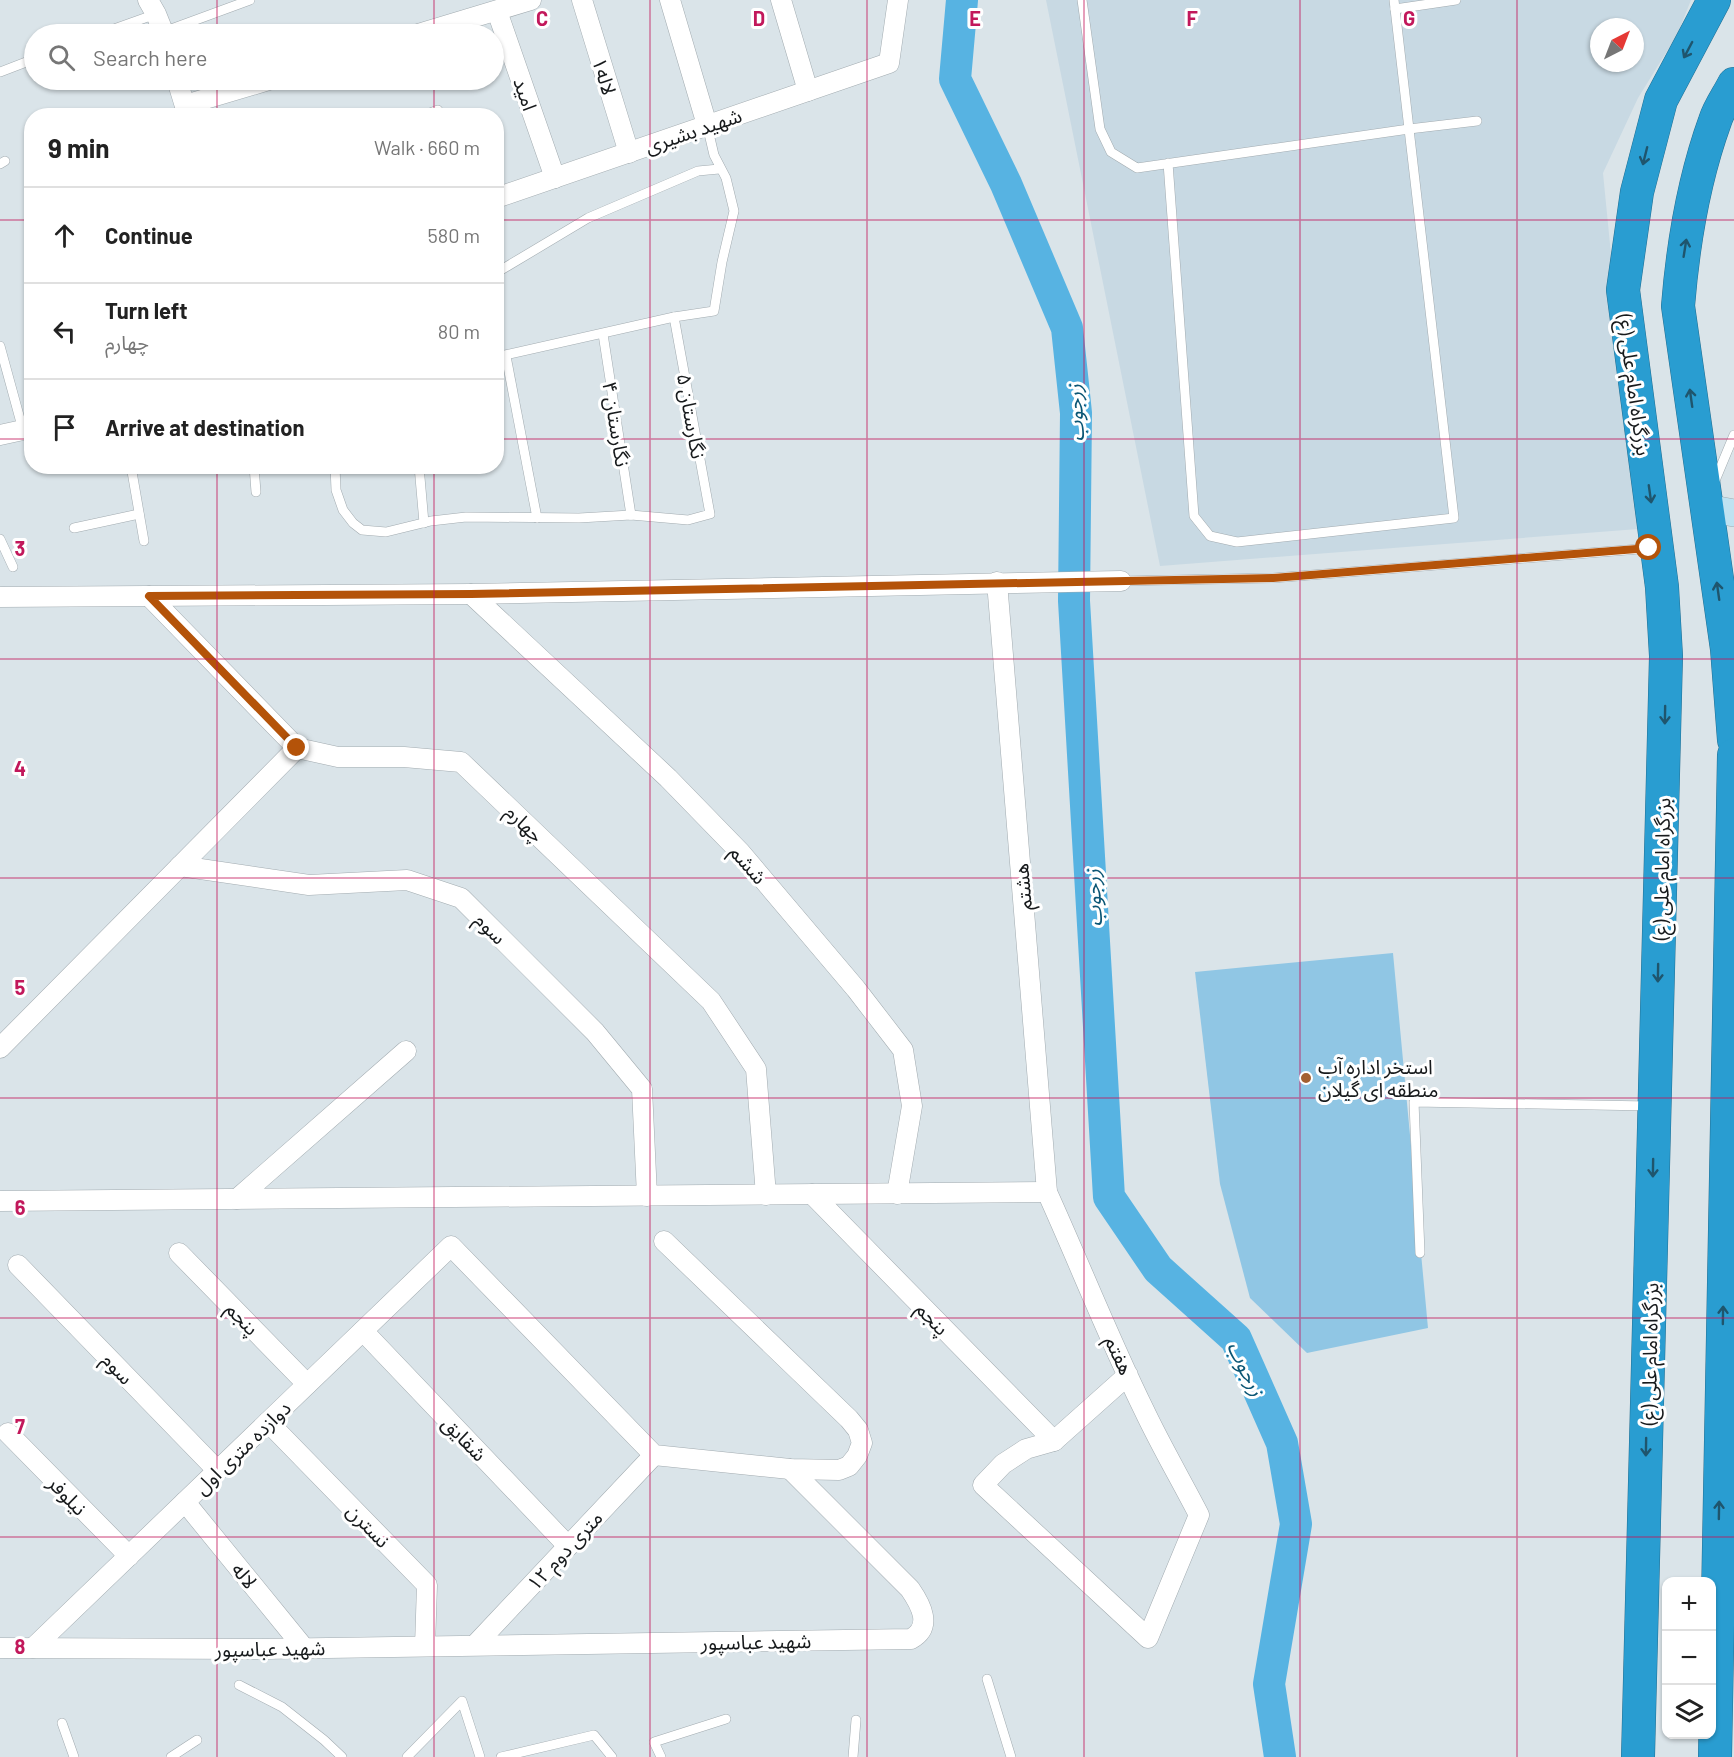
<!DOCTYPE html>
<html lang="en">
<head>
<meta charset="utf-8">
<style>
  :root { --surface:#fff; --page:#f6f6f6; --text:#222; --muted:#767676; --line:#e0e0e0 }
  body { margin:0; font-family:Barlow,"Noto Sans Arabic",sans-serif; background:var(--page); color:var(--text) }
  .controls { position:absolute; right:18px; bottom:18px; display:grid; overflow:hidden; border-radius:12px; box-shadow:0 2px 4px #0004 }
  .controls button { width:54px; height:54px; display:grid; place-items:center; padding:0; border:0; border-bottom:2px solid var(--line); background:var(--surface); color:var(--text); font:30px sans-serif }
  .compass { position:absolute; left:1590px; top:18px; width:54px; height:54px; border-radius:50%; background:var(--surface); box-shadow:0 2px 4px #0004; rotate:42deg }
  .stop { position:absolute; width:18px; height:18px; margin:-14px; border:4px solid #b45309; border-radius:50%; background:#fff }
  .stop.end { background:#b45309; border-color:#fff; box-shadow:0 2px 6px #0008 }
  .list { margin:0; padding:0; list-style:none }
  h2 { display:flex; justify-content:space-between; align-items:center; height:78px; margin:0; padding:0 24px; font-size:26px }
  h2 small { font-size:20px; font-weight:400; color:var(--muted) }
  .list li { display:grid; grid-template-columns:39px 1fr auto; gap:18px; align-items:center; box-sizing:border-box; height:96px; padding:0 24px; border-top:2px solid var(--line) }
  .list b { display:block; font-size:22px; white-space:nowrap }
  .list p { margin:0; font-size:20px; white-space:nowrap; color:var(--muted) }
  .list em { font-size:20px; font-style:normal; color:var(--muted) }
  .icon { flex:none; width:33px; height:33px; fill:none; stroke:currentColor; stroke-width:2; stroke-linecap:round; stroke-linejoin:round }
  .map { position:relative; flex:none; width:1734px; height:1757px; overflow:hidden }
  .search { position:absolute; background:var(--surface); box-shadow:0 2px 4px #0004; left:24px; top:24px; width:480px; height:66px; display:flex; align-items:center; gap:15px; box-sizing:border-box; padding:0 21px; border-radius:33px; color:var(--muted); font-size:22px }
  .panel { position:absolute; background:var(--surface); box-shadow:0 2px 4px #0004; left:24px; top:108px; width:480px; height:366px; border-radius:24px }
  .map>svg:first-child { display:block }
  .built { fill:#c8d9e3; fill-rule:evenodd }
  .park { fill:#90c6e4 }
  .lines { fill:none; stroke-linecap:round; stroke-linejoin:round }
  .river { stroke:#57b3e2; stroke-width:32 }
  .lane-casing { stroke:#a2abb0; stroke-width:10 }
  .street-casing { stroke:#a2abb0; stroke-width:21 }
  .secondary-casing { stroke:#a2abb0; stroke-width:28 }
  .highway-casing { stroke:#236f92; stroke-width:34 }
  .lane { stroke:#fff; stroke-width:9 }
  .street { stroke:#fff; stroke-width:20 }
  .secondary { stroke:#bfe2f1; stroke-width:27 }
  .highway { stroke:#299dd1; stroke-width:33 }
  .oneway { stroke:#1f556d }
  .route { stroke:#b45309; stroke-width:8 }
  .grid { fill:none; stroke:#c2185b; stroke-width:1.5; stroke-opacity:0.55 }
  .poi-dot { fill:#a46030; stroke:#fff; stroke-width:2 }
  .labels { text-anchor:middle; dominant-baseline:central; stroke-width:6; stroke-linejoin:round; paint-order:stroke }
  .street-label { font-size:20px; fill:#171a1c; stroke:#fff }
  .poi-label { font-size:20px; fill:#171a1c; stroke:#fff; text-anchor:start }
  .water-label { font-size:21px; font-style:italic; fill:#0b5675; stroke:#fff }
  .grid-label { font-size:20px; text-anchor:middle; font-weight:bold; fill:#c2185b; stroke:#fff; stroke-width:6; stroke-linejoin:round; paint-order:stroke }
</style>
</head>
<body>
<div class="map">
<svg width="1734" height="1757" viewBox="0 0 1734 1757">
  <rect width="100%" height="100%" fill="#dae4e9"/>
  <path class="built" d="M1046,0H1691L1677,35L1638,98L1603,173L1638,529L1160,566ZM1599,27H1635V63H1599Z"/>
  <polygon class="park" points="1393,953 1428,1328 1307,1353 1250,1298 1220,1184 1195,972"/>
  <g class="lines">
    <polyline class="river" points="962,0 955,79 1006,184 1067,328 1076,413 1074,601 1109,1197 1158,1269 1236,1339 1282,1443 1296,1524 1269,1684 1280,1757"/>
    <g class="lane-casing">
      <g id="lane">
        <polyline points="1082,0 1100,129 1111,152 1137,168 1409,129 1454,518 1237,542 1210,536 1194,516 1168,163"/>
        <polyline points="1394,0 1409,129 1477,121"/>
        <polyline points="1395,9 1456,0"/>
        <polyline points="163,32 250,0"/>
        <polyline points="100,34 156,14"/>
        <polyline points="0,72 34,59"/>
        <polyline points="422,116 438,110"/>
        <polyline points="0,164 5,161"/>
        <polyline points="496,273 588,218 698,171 719,169"/>
        <polyline points="603,334 631,515"/>
        <polyline points="0,346 23,430"/>
        <polyline points="506,356 537,518"/>
        <polyline points="496,357 674,317 714,311 722,262 734,211 726,178 714,155 707,125"/>
        <polyline points="131,466 144,541"/>
        <polyline points="254,466 256,492"/>
        <polyline points="335,466 336,490 343,510 353,523 362,530 386,532 431,521 466,517 579,518 631,515 688,520 710,514 674,317"/>
        <polyline points="419,466 424,523"/>
        <polyline points="1714,483 1734,435"/>
        <polyline points="74,528 139,514"/>
        <polyline points="0,539 13,567"/>
        <polyline points="1121,581 1273,578 1652,548"/>
        <polyline points="1420,1253 1414,1102 1649,1106"/>
        <polyline points="987,1679 1011,1757"/>
        <polyline points="239,1685 282,1707 324,1740 342,1757"/>
        <polyline points="62,1723 74,1757"/>
        <polyline points="171,1757 197,1740"/>
        <polyline points="407,1757 462,1701 480,1757"/>
        <polyline points="501,1757 594,1735 612,1757"/>
        <polyline points="661,1757 654,1742 726,1719"/>
        <polyline points="853,1757 856,1720"/>
      </g>
    </g>
    <g class="street-casing">
      <g id="street">
        <polyline points="148,0 156,14 164,34"/>
        <polyline points="582,0 629,153"/>
        <polyline points="670,0 707,125"/>
        <polyline points="781,0 808,91"/>
        <polyline points="497,11 555,178"/>
        <polyline points="418,34 531,0"/>
        <polyline points="177,80 188,116"/>
        <polyline points="185,105 269,80"/>
        <polyline points="496,198 889,63 898,0"/>
        <polyline points="0,435 32,428"/>
        <path d="M997,582L1047,1192C1080,1265 1109,1339 1144,1410C1161,1446 1181,1480 1199,1515L1148,1638L983,1485L1003,1464L1026,1449L1054,1441L1128,1375"/>
        <polyline points="471,594 668,778 740,852 856,989 903,1050 912,1106 897,1194"/>
        <polyline points="149,596 297,748 338,757 404,757 461,762 711,1001 756,1069 766,1195"/>
        <polyline points="0,597 471,594 1121,581"/>
        <polyline points="180,866 309,885 407,880 461,898 595,1032 642,1089 647,1196"/>
        <polyline points="0,1048 297,748"/>
        <polyline points="812,1194 1054,1441"/>
        <polyline points="237,1199 406,1051"/>
        <polyline points="0,1201 1047,1192"/>
        <polyline points="179,1253 307,1384"/>
        <polyline points="18,1265 217,1470"/>
        <polyline points="363,1331 568,1546"/>
        <polyline points="268,1422 427,1585 425,1646"/>
        <polyline points="8,1433 129,1556"/>
        <polyline points="185,1502 304,1648"/>
        <polyline points="475,1645 654,1455"/>
        <path d="M0,1648L261,1649L911,1639C933,1627 921,1605 910,1589L790,1469"/>
        <polyline points="33,1648 451,1246 654,1455 790,1469 839,1470 849,1466 857,1456 862,1443 858,1430 849,1419 664,1241"/>
      </g>
    </g>
    <g class="secondary-casing">
      <polyline id="secondary" points="1707,508 1734,513"/>
    </g>
    <g class="highway-casing">
      <g id="highway">
        <path d="M1734,84C1728,96 1719,108 1715,121C1694,179 1683,244 1678,306L1727,649L1734,740"/>
        <polyline points="1638,1757 1666,656 1662,587 1623,290 1637,192 1661,100 1714,0"/>
        <polyline points="1715,1757 1734,755"/>
      </g>
    </g>
    <use href="#lane" class="lane"/>
    <use href="#street" class="street"/>
    <use href="#secondary" class="secondary"/>
    <use href="#highway" class="highway"/>
  </g>
  <defs><path id="oneway-shaft" d="M-6 0H5M1.5-3L5.5 0L1.5 3" fill="none" stroke-width="1.6" stroke-linecap="round" stroke-linejoin="round" transform="scale(1.5)"/></defs>
  <g class="oneway">
    <use href="#oneway-shaft" transform="translate(1688 50) rotate(118)"/>
    <use href="#oneway-shaft" transform="translate(1645 156) rotate(104)"/>
    <use href="#oneway-shaft" transform="translate(1685 248) rotate(-81)"/>
    <use href="#oneway-shaft" transform="translate(1691 398) rotate(-98)"/>
    <use href="#oneway-shaft" transform="translate(1650 494) rotate(82)"/>
    <use href="#oneway-shaft" transform="translate(1718 591) rotate(-98)"/>
    <use href="#oneway-shaft" transform="translate(1665 715) rotate(91)"/>
    <use href="#oneway-shaft" transform="translate(1658 973) rotate(91)"/>
    <use href="#oneway-shaft" transform="translate(1653 1168) rotate(91)"/>
    <use href="#oneway-shaft" transform="translate(1723 1315) rotate(-89)"/>
    <use href="#oneway-shaft" transform="translate(1646 1447) rotate(91)"/>
    <use href="#oneway-shaft" transform="translate(1719 1510) rotate(-89)"/>
  </g>
  <g class="lines">
    <polyline class="route" points="297,748 149,596 471,594 1273,578 1649,548"/>
  </g>
  <path class="grid" d="M217,0V34M434,0V34M650,0V1757M867,0V1757M1084,0V1757M1300,0V1757M1517,0V1757M217,80V116M434,80V116M0,220H32M496,220H1734M0,439H32M496,439H1734M217,466V1757M434,466V1757M0,659H1734M0,878H1734M0,1098H1734M0,1318H1734M0,1537H1734"/>
  <circle class="poi-dot" cx="1306" cy="1078" r="6"/>
  <g class="labels">
    <g class="street-label">
      <text transform="translate(605 76) rotate(73)">لاله۱</text>
      <text transform="translate(526 94) rotate(71)">امید</text>
      <text transform="translate(693 130) rotate(-19)">شهید بشیری</text>
      <text transform="translate(1635 385) rotate(82)">بزرگراه امام علی (ع)</text>
      <text transform="translate(692 416) rotate(80)">نگارستان ۵</text>
      <text transform="translate(617 424) rotate(81)">نگارستان ۴</text>
      <text transform="translate(525 823) rotate(44)">چهارم</text>
      <text transform="translate(749 864) rotate(49)">ششم</text>
      <text transform="translate(1661 869) rotate(-89)">بزرگراه امام علی (ع)</text>
      <text transform="translate(1022 887) rotate(-95)">هشتم</text>
      <text transform="translate(491 928) rotate(45)">سوم</text>
      <text transform="translate(243 1318) rotate(46)">پنجم</text>
      <text transform="translate(933 1318) rotate(46)">پنجم</text>
      <text transform="translate(1649 1354) rotate(-89)">بزرگراه امام علی (ع)</text>
      <text transform="translate(1120 1355) rotate(66)">هفتم</text>
      <text transform="translate(118 1368) rotate(46)">سوم</text>
      <text transform="translate(465 1438) rotate(46)">شقایق</text>
      <text transform="translate(242 1447) rotate(-44)">دوازده متری اول</text>
      <text transform="translate(68 1495) rotate(46)">نیلوفر</text>
      <text transform="translate(369 1525) rotate(46)">نسترن</text>
      <text transform="translate(564 1550) rotate(-47)">۱۲ متری دوم</text>
      <text transform="translate(245 1575) rotate(51)">لاله</text>
      <text transform="translate(756 1641) rotate(-1)">شهید عباسپور</text>
      <text transform="translate(270 1648) rotate(-1)">شهید عباسپور</text>
    </g>
    <g class="poi-label">
      <text x="1318" y="1066">استخر اداره آب<tspan x="1318" dy="23">منطقه ای گیلان</tspan></text>
    </g>
    <g class="water-label">
      <text transform="translate(1074 413) rotate(-93)">زرجوب</text>
      <text transform="translate(1092 898) rotate(-93)">زرجوب</text>
      <text transform="translate(1247 1368) rotate(64)">زرجوب</text>
    </g>
  </g>
  <g class="grid-label">
    <text x="542" y="26">C</text>
    <text x="759" y="26">D</text>
    <text x="975" y="26">E</text>
    <text x="1192" y="26">F</text>
    <text x="1409" y="26">G</text>
    <text x="20" y="556">3</text>
    <text x="20" y="776">4</text>
    <text x="20" y="995">5</text>
    <text x="20" y="1215">6</text>
    <text x="20" y="1434">7</text>
    <text x="20" y="1654">8</text>
  </g>
</svg>
<div class="controls">
<button>+</button>
<button>−</button>
<button><svg class="icon" aria-label="layers" viewBox="0 0 24 24"><path d="M12 4l9 5-9 5-9-5zM3 14l9 5 9-5"/></svg></button>
</div>
<svg class="compass" viewBox="-18 -18 36 36"><path d="M0-13l5 13h-10z" fill="#e53935"/><path d="M0 13l5-13h-10z" fill="#767676"/></svg>
<div class="stop" style="left:1649px;top:548px"></div>
<div class="stop end" style="left:297px;top:748px"></div>
<div class="search"><svg class="icon" aria-label="search" viewBox="0 0 24 24"><circle cx="10" cy="10" r="6"/><path d="M15 15l6 6"/></svg>Search here</div>
<section class="panel">
<h2>9 min<small>Walk · 660 m</small></h2>
<ul class="list">
<li><svg class="icon" aria-label="ahead" viewBox="0 0 24 24"><path d="M12 20V5M6 11l6-6 6 6"/></svg><div><b>Continue</b></div><em>580 m</em></li>
<li><svg class="icon" aria-label="left" viewBox="0 0 24 24"><path d="M17 20v-9H6M10 6l-5 5 5 5"/></svg><div><b>Turn left</b><p>چهارم</p></div><em>80 m</em></li>
<li><svg class="icon" aria-label="arrive" viewBox="0 0 24 24"><path d="M6 21V4h12l-3 4 3 4H6"/></svg><div><b>Arrive at destination</b></div></li>
</ul>
</section>
</div>
</body>
</html>
